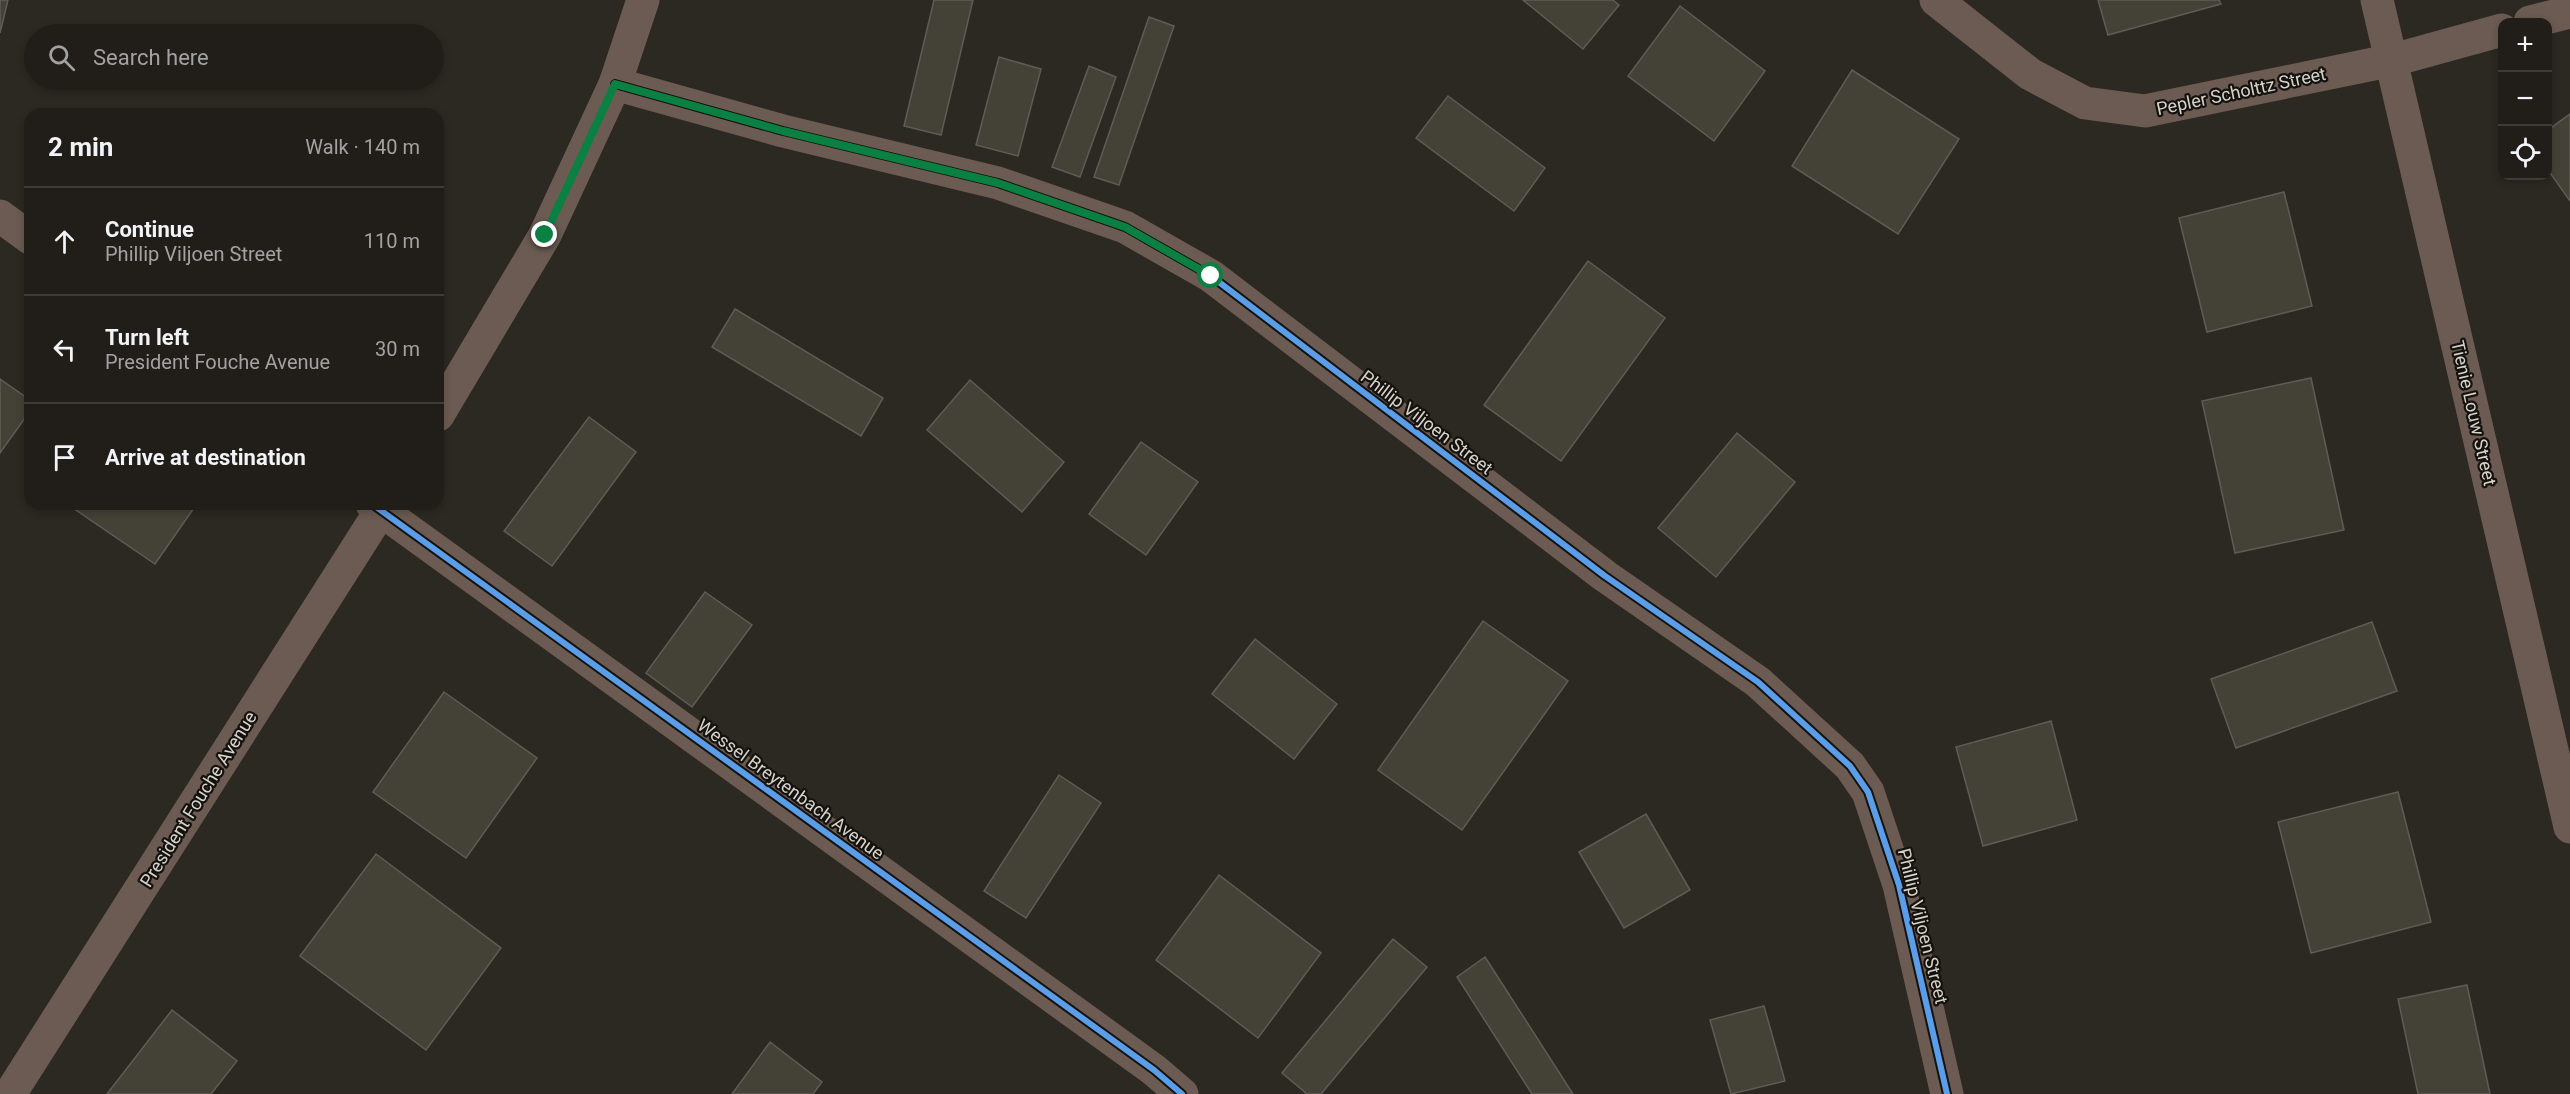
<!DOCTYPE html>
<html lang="en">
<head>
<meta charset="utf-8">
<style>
  :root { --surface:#211e1a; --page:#2d2b27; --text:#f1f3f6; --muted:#a2a2a2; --line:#3e3c39 }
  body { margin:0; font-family:Roboto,sans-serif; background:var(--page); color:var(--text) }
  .controls { position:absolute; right:18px; top:18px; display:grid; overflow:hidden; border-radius:12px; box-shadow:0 3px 9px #0003 }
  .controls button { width:54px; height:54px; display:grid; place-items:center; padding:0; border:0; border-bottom:2px solid var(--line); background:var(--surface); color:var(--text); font:30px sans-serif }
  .stop { position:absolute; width:18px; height:18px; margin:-14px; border:4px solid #0b8043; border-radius:50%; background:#fff }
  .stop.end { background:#0b8043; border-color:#fff; box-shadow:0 2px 6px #0008 }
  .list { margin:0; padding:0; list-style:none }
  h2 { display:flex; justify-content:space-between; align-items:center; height:78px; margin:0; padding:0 24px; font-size:26px }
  h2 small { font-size:20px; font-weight:400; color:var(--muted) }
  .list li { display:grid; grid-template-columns:39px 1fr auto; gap:18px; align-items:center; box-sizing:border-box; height:108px; padding:0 24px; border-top:2px solid var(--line) }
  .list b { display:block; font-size:22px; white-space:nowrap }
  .list p { margin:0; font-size:20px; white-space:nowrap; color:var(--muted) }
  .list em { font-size:20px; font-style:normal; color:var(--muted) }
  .icon { flex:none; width:33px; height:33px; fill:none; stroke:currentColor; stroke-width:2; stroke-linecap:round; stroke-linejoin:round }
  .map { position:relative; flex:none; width:2570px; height:1094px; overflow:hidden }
  .search { position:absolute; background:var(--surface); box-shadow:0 3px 9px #0003; left:24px; top:24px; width:420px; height:66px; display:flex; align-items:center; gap:15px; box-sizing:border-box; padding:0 21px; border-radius:33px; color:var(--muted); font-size:22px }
  .panel { position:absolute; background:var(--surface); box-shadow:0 3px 9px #0003; left:24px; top:108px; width:420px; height:402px; border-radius:18px }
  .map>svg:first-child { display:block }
  .building { fill:#444237; stroke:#5d5c56; stroke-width:1.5 }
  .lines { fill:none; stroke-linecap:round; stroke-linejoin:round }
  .street { stroke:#6b5b52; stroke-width:33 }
  .cycleway-casing { stroke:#15120e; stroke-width:10 }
  .cycleway { stroke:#5a9eea; stroke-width:6 }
  .route { stroke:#0b8043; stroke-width:8 }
  .labels { text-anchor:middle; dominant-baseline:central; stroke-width:4.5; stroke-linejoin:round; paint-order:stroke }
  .street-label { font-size:18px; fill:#d6d2cc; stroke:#15120e }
</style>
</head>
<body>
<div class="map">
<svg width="2570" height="1094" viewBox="0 0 2570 1094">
  <rect width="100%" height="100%" fill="#2c2822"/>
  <g class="building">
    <polygon points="0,0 8,0 0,33"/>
    <polygon points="934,0 973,0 941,135 904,126"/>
    <polygon points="1523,0 1613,0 1619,5 1583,49"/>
    <polygon points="2098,0 2219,0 2221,4 2108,35"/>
    <polygon points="1680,6 1765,71 1714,141 1628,76"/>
    <polygon points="1149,17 1174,26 1119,185 1094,177"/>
    <polygon points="999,57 1041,69 1018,156 976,145"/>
    <polygon points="1089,66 1116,77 1080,177 1052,167"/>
    <polygon points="1852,70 1959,139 1898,234 1792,166"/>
    <polygon points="1448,96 1545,168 1514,211 1416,138"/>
    <polygon points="2570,114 2570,201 2548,170 2548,130"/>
    <polygon points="2284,192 2312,306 2207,332 2179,218"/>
    <polygon points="1588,261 1665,318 1561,461 1484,405"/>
    <polygon points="735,309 883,398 861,436 712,347"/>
    <polygon points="2311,378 2344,530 2235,553 2202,401"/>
    <polygon points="0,379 30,400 30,411 0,453"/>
    <polygon points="970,380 1064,462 1022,512 927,430"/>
    <polygon points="589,417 636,452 552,566 504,531"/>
    <polygon points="1737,433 1795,482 1716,577 1658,528"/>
    <polygon points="1141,442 1198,482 1146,555 1089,514"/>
    <polygon points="67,504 188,504 194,508 155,564"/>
    <polygon points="705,592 752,625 692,707 646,673"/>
    <polygon points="1483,621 1568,681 1462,830 1378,770"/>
    <polygon points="2372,622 2397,691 2236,748 2211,679"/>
    <polygon points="1255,639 1337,704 1294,759 1212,694"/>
    <polygon points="444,692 537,758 466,858 373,792"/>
    <polygon points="2051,721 2077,820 1983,846 1956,747"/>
    <polygon points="1059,775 1101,803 1026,918 984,891"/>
    <polygon points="2398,792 2431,922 2311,953 2278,822"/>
    <polygon points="1646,814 1690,890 1624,928 1579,852"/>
    <polygon points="376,854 501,948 426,1050 300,956"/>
    <polygon points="1219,875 1321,953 1258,1038 1156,960"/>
    <polygon points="1393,939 1427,967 1321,1094 1307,1094 1282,1073"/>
    <polygon points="1485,957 1573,1094 1532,1094 1457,977"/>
    <polygon points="2467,985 2490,1094 2418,1094 2398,999"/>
    <polygon points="1764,1006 1785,1081 1731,1094 1710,1020"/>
    <polygon points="172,1010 237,1061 211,1094 107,1094"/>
    <polygon points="770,1042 822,1082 813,1094 732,1094"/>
  </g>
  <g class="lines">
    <g class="street">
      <polyline points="1936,0 2030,74 2085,103 2145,111 2393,60 2502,30"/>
      <polyline points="2377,0 2570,827"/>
      <polyline points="2530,22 2570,12"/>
      <polyline points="615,84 783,131 998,183 1125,227 1211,276 1605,576 1758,682 1850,766 1868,792 1899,885 1947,1094"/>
      <polyline points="0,216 30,238"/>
      <polyline points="438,415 545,235 615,84 643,0"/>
      <polyline points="372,504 1154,1070 1182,1094"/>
      <polyline points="10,1094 385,504"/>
    </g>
    <g class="cycleway-casing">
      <g id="cycleway">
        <polyline points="615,84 783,131 998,183 1125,227 1211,276 1605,576 1758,682 1850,766 1868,792 1899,885 1947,1094"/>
        <polyline points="372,504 1154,1070 1182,1094"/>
      </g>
    </g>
    <use href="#cycleway" class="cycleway"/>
  </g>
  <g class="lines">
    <polyline class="route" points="545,235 615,84 783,131 998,183 1125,227 1211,276"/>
  </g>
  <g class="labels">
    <g class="street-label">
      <text transform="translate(2241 91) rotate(-12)">Pepler Scholttz Street</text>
      <text transform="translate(2474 413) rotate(77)">Tienie Louw Street</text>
      <text transform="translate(1427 422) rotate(37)">Phillip Viljoen Street</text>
      <text transform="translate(791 789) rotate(36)">Wessel Breytenbach Avenue</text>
      <text transform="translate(198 799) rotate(-58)">President Fouche Avenue</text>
      <text transform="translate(1923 926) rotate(76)">Phillip Viljoen Street</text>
    </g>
  </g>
</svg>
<div class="controls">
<button>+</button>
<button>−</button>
<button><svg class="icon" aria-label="locate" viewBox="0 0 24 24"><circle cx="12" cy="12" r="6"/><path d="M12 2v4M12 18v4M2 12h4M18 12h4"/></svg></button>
</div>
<div class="stop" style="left:1211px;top:276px"></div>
<div class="stop end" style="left:545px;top:235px"></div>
<div class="search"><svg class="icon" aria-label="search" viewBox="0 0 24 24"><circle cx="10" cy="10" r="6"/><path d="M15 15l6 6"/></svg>Search here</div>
<section class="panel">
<h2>2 min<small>Walk · 140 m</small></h2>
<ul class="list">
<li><svg class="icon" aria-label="ahead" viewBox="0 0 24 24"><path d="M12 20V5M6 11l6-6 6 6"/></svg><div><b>Continue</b><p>Phillip Viljoen Street</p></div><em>110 m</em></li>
<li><svg class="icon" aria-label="left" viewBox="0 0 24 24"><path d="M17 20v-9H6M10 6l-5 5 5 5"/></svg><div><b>Turn left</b><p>President Fouche Avenue</p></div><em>30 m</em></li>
<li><svg class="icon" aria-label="arrive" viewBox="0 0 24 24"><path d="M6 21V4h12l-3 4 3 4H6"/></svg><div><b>Arrive at destination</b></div></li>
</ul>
</section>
</div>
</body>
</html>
